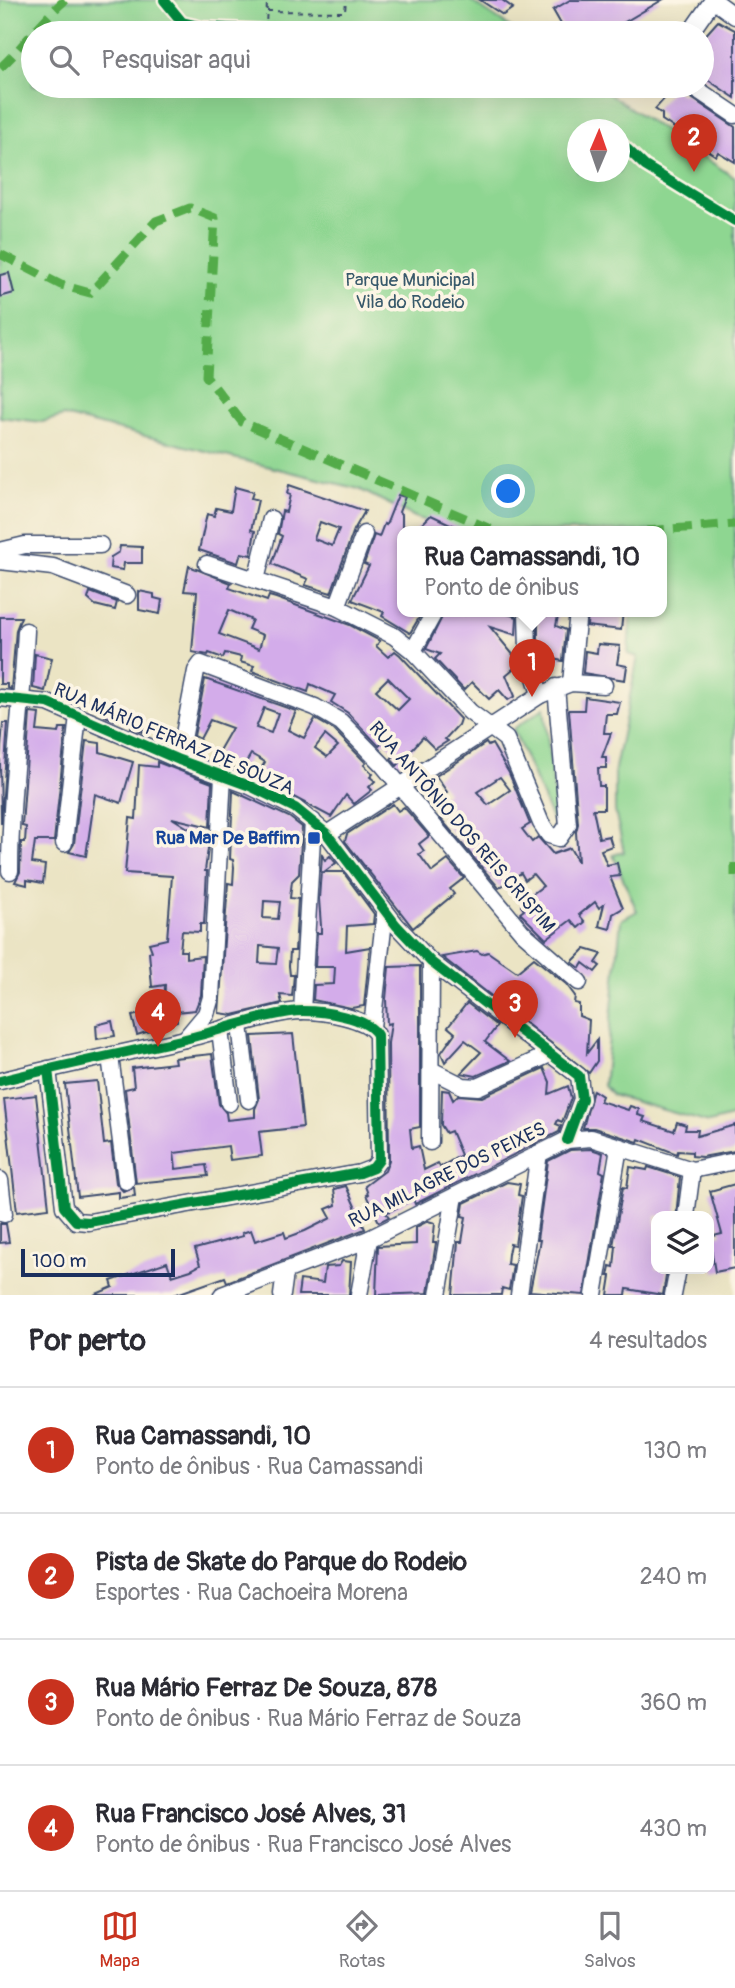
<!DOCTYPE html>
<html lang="pt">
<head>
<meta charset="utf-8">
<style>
  :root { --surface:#fff; --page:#f2f2f3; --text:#2b2b33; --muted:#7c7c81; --line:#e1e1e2; --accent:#c8321e }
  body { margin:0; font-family:Pangolin,sans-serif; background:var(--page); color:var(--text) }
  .controls { position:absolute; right:21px; bottom:21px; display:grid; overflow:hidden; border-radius:14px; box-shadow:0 7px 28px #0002 }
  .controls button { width:63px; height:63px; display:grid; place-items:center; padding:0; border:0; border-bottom:2px solid var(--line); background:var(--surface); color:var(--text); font:35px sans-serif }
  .compass { position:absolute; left:567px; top:119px; width:63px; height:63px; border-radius:50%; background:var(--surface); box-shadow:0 7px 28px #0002; rotate:2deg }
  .scale { position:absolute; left:21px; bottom:18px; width:154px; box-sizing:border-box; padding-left:7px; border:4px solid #1b2f5e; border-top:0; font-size:19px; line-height:24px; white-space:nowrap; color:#1b2f5e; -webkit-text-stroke:5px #fcf5e5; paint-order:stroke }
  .you { position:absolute; left:509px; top:492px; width:24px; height:24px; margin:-18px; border:5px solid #fff; border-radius:50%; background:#1a73e8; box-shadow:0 0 0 10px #1a73e833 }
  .badge { display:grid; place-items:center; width:46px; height:46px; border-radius:50%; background:var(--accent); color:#fff; font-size:23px; font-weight:700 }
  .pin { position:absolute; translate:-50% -58px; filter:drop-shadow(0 2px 4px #0008) }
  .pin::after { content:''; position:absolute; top:37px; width:24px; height:21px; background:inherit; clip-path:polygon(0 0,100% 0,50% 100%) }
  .popup { position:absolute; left:397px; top:526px; width:270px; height:91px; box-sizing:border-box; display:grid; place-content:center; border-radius:14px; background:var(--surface); filter:drop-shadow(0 2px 5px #0005); font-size:23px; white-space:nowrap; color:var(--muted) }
  .popup b { font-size:26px; color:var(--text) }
  .popup::after { content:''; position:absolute; left:50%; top:100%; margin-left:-14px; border:14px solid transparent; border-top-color:var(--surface) }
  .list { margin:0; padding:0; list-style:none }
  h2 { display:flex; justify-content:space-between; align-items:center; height:91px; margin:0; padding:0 28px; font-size:30px }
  h2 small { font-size:23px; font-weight:400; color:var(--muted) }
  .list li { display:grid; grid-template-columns:46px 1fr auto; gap:21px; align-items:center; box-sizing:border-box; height:126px; padding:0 28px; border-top:2px solid var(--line) }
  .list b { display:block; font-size:26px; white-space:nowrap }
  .list p { margin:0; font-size:23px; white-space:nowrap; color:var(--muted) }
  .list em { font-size:23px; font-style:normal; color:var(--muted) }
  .icon { flex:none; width:38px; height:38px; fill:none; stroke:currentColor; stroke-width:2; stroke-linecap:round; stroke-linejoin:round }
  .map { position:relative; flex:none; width:735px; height:1295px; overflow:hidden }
  .search { position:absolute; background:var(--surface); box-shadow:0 7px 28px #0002; left:21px; right:21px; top:21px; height:77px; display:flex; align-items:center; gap:18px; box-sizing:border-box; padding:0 24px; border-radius:38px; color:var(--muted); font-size:26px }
  .sheet { height:595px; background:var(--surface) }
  nav { display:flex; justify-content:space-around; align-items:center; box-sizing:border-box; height:98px; border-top:2px solid var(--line); background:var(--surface); font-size:19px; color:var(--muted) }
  nav a { display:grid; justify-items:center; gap:4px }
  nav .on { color:var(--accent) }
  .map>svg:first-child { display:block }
  .green { fill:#8ed691; stroke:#548278; stroke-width:2; fill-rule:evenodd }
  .building { fill:#d3acea; fill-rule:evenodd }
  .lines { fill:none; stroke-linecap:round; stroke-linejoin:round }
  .minor-casing { stroke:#3a4a6d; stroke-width:19 }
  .path { stroke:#3a4a6d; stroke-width:2; stroke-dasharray:5 5; stroke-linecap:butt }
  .minor { stroke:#fff; stroke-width:16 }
  .quiet { stroke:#52ab49; stroke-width:9; stroke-dasharray:18 9; stroke-linecap:butt }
  .cycleway-casing { stroke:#fcf5e5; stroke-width:15 }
  .cycleway { stroke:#00873e; stroke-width:10 }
  .transit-dot { fill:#1a4fb4; stroke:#fcf5e5; stroke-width:2.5 }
  .labels { text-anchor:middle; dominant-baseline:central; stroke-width:7; stroke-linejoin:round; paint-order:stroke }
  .park-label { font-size:19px; fill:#38596b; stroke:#fcf5e5 }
  .street-label { font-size:19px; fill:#1b2f5e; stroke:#fcf5e5 }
  .transit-label { font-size:19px; font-weight:bold; fill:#164399; stroke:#fcf5e5; text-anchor:end }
</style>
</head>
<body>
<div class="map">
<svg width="735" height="1295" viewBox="0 0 735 1295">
  <rect width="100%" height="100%" fill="#fcf5e5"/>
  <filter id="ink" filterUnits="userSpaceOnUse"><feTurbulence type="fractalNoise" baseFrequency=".0143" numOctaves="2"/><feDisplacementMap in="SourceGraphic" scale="14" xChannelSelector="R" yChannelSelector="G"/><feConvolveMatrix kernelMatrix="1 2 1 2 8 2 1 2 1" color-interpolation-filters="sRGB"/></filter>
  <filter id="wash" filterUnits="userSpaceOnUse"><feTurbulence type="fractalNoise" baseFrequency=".00686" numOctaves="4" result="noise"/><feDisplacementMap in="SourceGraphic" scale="28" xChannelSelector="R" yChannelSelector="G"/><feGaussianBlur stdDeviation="1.57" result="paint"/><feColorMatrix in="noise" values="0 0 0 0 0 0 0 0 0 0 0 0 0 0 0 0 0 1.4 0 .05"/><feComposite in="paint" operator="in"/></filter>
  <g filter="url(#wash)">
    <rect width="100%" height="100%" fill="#ebe4c4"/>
    <g class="green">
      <path d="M0,0H469L519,33H33V86H597L735,178V1116L709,1123L612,1095L604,1086L621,920L637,911L613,855L624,852L615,811V768L638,657L628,654L631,611H662V531H456L415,517L359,489L64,416L42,422L0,417ZM578,130H620V172H578Z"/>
      <polygon points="544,708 557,818 555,826 513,729"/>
    </g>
    <g id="blocks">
      <g class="building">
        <polygon points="480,0 502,0 513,8 503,15"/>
        <polygon points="570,0 662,0 606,33 566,33 553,10"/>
        <polygon points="718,21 735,30 735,98 702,76 702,39"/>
        <polygon points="673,89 682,95 684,93 735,127 735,162 718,152 716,156 662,120 662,114 655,109"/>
        <polygon points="9,273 14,293 0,297 0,275"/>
        <path d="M289,485L365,511L354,530L331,593L305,585L308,579L272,564L282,536L278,534L282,511L286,512L290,495L287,494ZM320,522L339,529L332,546L314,539Z"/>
        <polygon points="235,487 253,492 251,498 258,500 251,530 255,531 251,555 241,553 238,563 199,550 207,514 214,516 216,508 231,511"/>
        <polygon points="398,495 405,497 399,512 402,515 402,611 423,611 410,633 382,616 384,612 352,600 369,566 364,564 374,535 379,537 384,524 386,525"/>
        <polygon points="431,515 448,523 467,531 415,531"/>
        <polygon points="120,546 142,547 142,563 124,563 123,570 110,568 111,557 119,552"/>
        <path d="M189,566L231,583L229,588L267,601L269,596L276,598L350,625L380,641L376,646L388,657L395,651L400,655L460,719L458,725L445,739L448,741L435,749L423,737L397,766L391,759L396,753L385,741L379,746L348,713L331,702L335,695L310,684L308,692L252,671L254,666L240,662L241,657L225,653L223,658L209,653L208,655L192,652L197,592L184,591ZM229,610L252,620L248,629L263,635L259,649L219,634ZM388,678L409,699L398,710L376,690Z"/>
        <polygon points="139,591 154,594 154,598 162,600 160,614 139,610"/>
        <polygon points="90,592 117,602 115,610 95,605 88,599"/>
        <polygon points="445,611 464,615 465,611 498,611 517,617 516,635 490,627 520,663 506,675 515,696 508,700 499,690 489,699 472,682 464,690 435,659 440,654 426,649"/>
        <polygon points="538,611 559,611 556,626 566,630 563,661 552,659 549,669 543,668 538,650"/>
        <polygon points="588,611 623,611 621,630 587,626"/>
        <polygon points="0,617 21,617 16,630 11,689 7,688 7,684 0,684"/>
        <polygon points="598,644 620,646 617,664 627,666 625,680 583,673 585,651 597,653"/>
        <polygon points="35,654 52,658 45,691 33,688"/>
        <path d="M205,679L296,711L288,730L304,738L315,719L334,730L366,763L364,765L373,774L370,777L375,781L369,787L372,790L354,804L346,795L331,817L256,777L265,762L251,754L241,771L227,766L230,761L217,754L232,728L210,720L200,739L194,736ZM264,708L278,713L271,733L256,728ZM325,735L338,746L327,757L315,748Z"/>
        <path d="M585,697L620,702L617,714H606L604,733H611L602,757H606V768H598L599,786H604V809H593L599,838L609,836L612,846L601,850L607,865L617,863L620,876L610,877L623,908L613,914L610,929L599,926L604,904L599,908L595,902L579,915L585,922L578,928L571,920L546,939L520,913L524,910L521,906L524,900L543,886L533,874L525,880L521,873L499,888L441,819L448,812L439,798L447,792L436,776L486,743L488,746L492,744L509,773L530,824L522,829L532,842L538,837L553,854L570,848L578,862L576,832L578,824L569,710H584ZM500,777L510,790L488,805L477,792Z"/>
        <polygon points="108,709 118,711 115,720 105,716"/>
        <polygon points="30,713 39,714 37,731 59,733 60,728 66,728 54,841 35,841 32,863 45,865 43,883 27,880 27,885 15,882 20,872 21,842 25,842 26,827 22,826"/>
        <polygon points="134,718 145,721 142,732 131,728"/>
        <polygon points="3,723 8,723 1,824 0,759"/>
        <polygon points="86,741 100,743 100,752 133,762 121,803 95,794 86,856 69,852 74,844"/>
        <polygon points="157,762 212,783 210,827 172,818 209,841 205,871 207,871 204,924 200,924 200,932 182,931 180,951 186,951 186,958 203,956 201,995 195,1010 176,1012 177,1021 163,1025 165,985 152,987 149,952 152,951 149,943 167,939 172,876 125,873 130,818 136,819 139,765 157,767"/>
        <path d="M233,791L289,817L302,827L299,874L292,881L290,898L298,899L295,951H290L289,966L290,975H294L292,996L280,995L282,1003L233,1015L219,1013L228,883L233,884L234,867L233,860L230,859ZM264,901L280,902L278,919L263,918ZM260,946L278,948L276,964L259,963Z"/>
        <polygon points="393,804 398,811 404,807 429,836 419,844 424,851 419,854 432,872 448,860 464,878 450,889 454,894 413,928 345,841 347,834"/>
        <polygon points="322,855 325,860 330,856 336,863 324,872 343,872 374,914 373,924 347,926 346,951 370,947 364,1006 351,1008 313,1000 314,985 334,984 335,967 315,967 317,933 321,933 321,926 319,899"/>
        <polygon points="585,949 602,954 596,963 600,966 595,972 583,963 580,968 572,962"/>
        <polygon points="477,951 482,954 488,952 517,972 534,958 566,984 575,996 574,1003 579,1004 579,1016 589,1020 587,1053 597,1040 597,1061 589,1073 442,957"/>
        <polygon points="420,966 420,1127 410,1129 412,1148 419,1146 424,1170 438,1163 440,1167 461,1155 451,1131 446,1133 441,1125 442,1090 449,1091 453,1100 458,1095 482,1097 544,1068 550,1082 549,1094 568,1086 571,1098 562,1122 558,1120 556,1124 561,1126 559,1132 415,1204 413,1199 386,1213 389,1217 379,1222 366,1195 368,1194 365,1186 385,1171 389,1160 388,1043 391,1023 387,1024 386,999 389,967"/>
        <polygon points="467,1003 497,1026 485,1042 510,1061 476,1076 461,1073 481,1052 465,1040 445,1062 441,1053 455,1033 448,1027"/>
        <polygon points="151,1011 156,1029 137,1035 132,1016"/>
        <polygon points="112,1021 115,1036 97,1039 96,1025"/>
        <polygon points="293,1034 303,1127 259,1132 262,1156 230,1160 228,1146 174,1153 176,1169 206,1165 208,1176 136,1183 125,1089 134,1087 132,1068 175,1063 174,1058 212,1054 219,1104 226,1113 227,1120 255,1117 255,1109 259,1099 252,1036"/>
        <polygon points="97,1081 104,1144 111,1143 116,1183 123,1191 134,1187 135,1196 119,1198 119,1192 78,1197 65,1084"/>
        <polygon points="593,1090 602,1096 600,1101 628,1110 630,1106 639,1109 638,1115 645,1117 643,1121 674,1131 677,1122 686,1125 685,1130 698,1130 697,1136 735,1125 735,1151 702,1157 692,1156 692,1152 678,1151 677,1154 639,1139 638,1142 594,1128 583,1128"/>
        <polygon points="36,1095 49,1208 17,1212 4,1099"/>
        <polygon points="591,1149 603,1153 600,1171 604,1173 584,1295 530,1291 540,1240 537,1240 548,1161 570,1150"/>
        <polygon points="630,1167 647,1170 648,1167 680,1177 676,1216 656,1216 656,1269 667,1269 663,1295 627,1289 626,1295 608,1295 611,1276 608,1276 610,1266 614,1267 616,1246 613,1246 623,1187 627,1188"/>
        <polygon points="507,1182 520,1184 518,1195 522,1196 515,1245 510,1244 508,1254 507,1264 513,1265 509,1290 502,1288 501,1295 453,1295 458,1242 462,1242 466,1217 462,1216 464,1203"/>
        <polygon points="735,1184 735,1268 715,1272 709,1237 722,1234 710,1191"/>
        <polygon points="346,1186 365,1229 227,1282 225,1277 174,1295 94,1295 113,1287 111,1281 167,1262 172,1276 191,1270 200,1265 195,1249 243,1236 242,1233 251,1230 255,1241 284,1232 286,1238 305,1231 331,1218 326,1209 336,1205 334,1189"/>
        <polygon points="428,1221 435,1223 433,1243 436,1243 428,1293 376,1295 378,1246 416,1244 416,1227"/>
        <polygon points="0,1224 6,1224 9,1242 0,1243"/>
        <polygon points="342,1261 351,1262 349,1295 298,1295 300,1280 323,1283 325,1267 339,1266"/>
      </g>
    </g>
  </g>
  <g filter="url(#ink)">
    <use href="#blocks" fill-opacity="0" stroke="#3a4a6d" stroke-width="2"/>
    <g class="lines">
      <g class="minor-casing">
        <g id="minor">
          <polyline points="713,0 735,16"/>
          <polyline points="690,33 713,0"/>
          <polyline points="692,86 735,115"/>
          <polyline points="0,551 25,545 100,545"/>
          <polyline points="0,561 53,567 127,595"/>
          <polyline points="207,564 337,607 394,636 413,651 470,712 506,739 541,823 549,835 559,838 568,825 556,687"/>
          <polyline points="256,580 271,519"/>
          <polyline points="337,607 364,534"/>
          <polyline points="527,611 528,652 540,695"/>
          <polyline points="413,651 435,611"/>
          <polyline points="571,683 578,611"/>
          <polyline points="0,698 48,703 179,760 250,786 295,808 327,834 396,925 431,962 579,1076 582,1099 567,1140"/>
          <polyline points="179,760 196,671 201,664 315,707 341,722 382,764 522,932 579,982"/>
          <polyline points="327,834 540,695 571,683 604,685"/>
          <polyline points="64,843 78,715"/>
          <path d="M10,871C10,790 22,711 26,631"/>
          <polyline points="302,1011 313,821"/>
          <polyline points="240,1025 249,1100"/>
          <polyline points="372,1027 385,911"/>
          <polyline points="220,1030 229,1103"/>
          <polyline points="185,1039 206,1014 211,997 223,776"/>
          <polyline points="110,1056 126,1181"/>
          <polyline points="431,1070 463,1086 478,1087 550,1054"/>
          <path d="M0,1081C62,1065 126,1053 189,1038C219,1031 275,1011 303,1011C322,1011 368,1017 377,1035L379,1160L373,1168L360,1173L89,1222L76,1221L64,1207L48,1069"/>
          <polyline points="430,1142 431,962"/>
          <polyline points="0,1180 4,1214"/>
          <polyline points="686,1216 692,1170"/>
          <polyline points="222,1295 369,1239 567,1140 591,1138 692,1170 735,1161"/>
          <polyline points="282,1295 285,1273"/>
          <polyline points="359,1295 369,1239"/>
          <polyline points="438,1295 455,1196"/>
          <polyline points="519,1295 539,1153"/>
          <polyline points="594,1295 619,1147"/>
          <polyline points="673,1295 678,1269"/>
        </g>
      </g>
      <g class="path">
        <polyline points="267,11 345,12 346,0"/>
        <polyline points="266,30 267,0"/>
      </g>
      <use href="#minor" class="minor"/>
      <g class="quiet">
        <path d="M0,68C23,47 41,21 65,0"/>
        <polyline points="0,254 61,285 90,293 156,221 190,208 215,218 206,376 242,422 495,531"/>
        <polyline points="647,531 735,524"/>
        <polyline points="735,863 735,876"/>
      </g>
      <g class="cycleway-casing">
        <g id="cycleway">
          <polyline points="164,0 182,22 203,27 343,33"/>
          <polyline points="620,142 645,166 735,221"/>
          <polyline points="0,698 48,703 179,760 250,786 295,808 327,834 396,925 431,962 579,1076 582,1099 567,1140"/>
          <path d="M0,1081C62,1065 126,1053 189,1038C219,1031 275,1011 303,1011C322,1011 368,1017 377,1035L379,1160L373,1168L360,1173L89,1222L76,1221L64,1207L48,1069"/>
        </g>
      </g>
      <use href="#cycleway" class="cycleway"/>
    </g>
  </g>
  <rect class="transit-dot" x="307" y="831" width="14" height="14" rx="3.5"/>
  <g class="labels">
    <g class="park-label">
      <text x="410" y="280">Parque Municipal<tspan x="410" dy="22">Vila do Rodeio</tspan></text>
    </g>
    <g class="street-label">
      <text transform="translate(174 739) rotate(23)">RUA MÁRIO FERRAZ DE SOUZA</text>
      <text transform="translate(462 827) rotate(49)">RUA ANTÔNIO DOS REIS CRISPIM</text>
      <text transform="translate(447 1175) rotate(-26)">RUA MILAGRE DOS PEIXES</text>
    </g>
    <g class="transit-label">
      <text x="300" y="838">Rua Mar De Baffim</text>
    </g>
  </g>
</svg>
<div class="controls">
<button><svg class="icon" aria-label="layers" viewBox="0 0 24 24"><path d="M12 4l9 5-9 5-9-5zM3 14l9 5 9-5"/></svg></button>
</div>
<svg class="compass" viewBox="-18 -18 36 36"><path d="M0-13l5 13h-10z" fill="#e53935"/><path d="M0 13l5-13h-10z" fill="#7c7c81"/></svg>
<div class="scale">100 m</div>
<div class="you"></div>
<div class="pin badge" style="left:532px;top:697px">1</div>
<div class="popup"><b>Rua Camassandi, 10</b>Ponto de ônibus</div>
<div class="pin badge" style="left:694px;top:172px">2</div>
<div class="pin badge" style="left:515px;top:1038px">3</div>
<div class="pin badge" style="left:158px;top:1047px">4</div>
<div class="search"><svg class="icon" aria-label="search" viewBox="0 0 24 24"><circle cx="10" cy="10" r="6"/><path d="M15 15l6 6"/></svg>Pesquisar aqui</div>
</div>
<section class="sheet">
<h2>Por perto<small>4 resultados</small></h2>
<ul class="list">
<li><span class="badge">1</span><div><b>Rua Camassandi, 10</b><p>Ponto de ônibus · Rua Camassandi</p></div><em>130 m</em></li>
<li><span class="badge">2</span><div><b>Pista de Skate do Parque do Rodeio</b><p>Esportes · Rua Cachoeira Morena</p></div><em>240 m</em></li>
<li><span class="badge">3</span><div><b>Rua Mário Ferraz De Souza, 878</b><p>Ponto de ônibus · Rua Mário Ferraz de Souza</p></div><em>360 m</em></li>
<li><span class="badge">4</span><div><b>Rua Francisco José Alves, 31</b><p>Ponto de ônibus · Rua Francisco José Alves</p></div><em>430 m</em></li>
</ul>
</section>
<nav>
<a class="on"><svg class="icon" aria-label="map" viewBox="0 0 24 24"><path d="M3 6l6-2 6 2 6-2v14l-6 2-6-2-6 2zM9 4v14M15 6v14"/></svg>Mapa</a>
<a><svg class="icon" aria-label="directions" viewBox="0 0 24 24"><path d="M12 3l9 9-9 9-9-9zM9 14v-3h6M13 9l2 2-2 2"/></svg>Rotas</a>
<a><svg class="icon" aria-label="saved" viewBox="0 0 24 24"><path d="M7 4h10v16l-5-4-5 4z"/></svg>Salvos</a>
</nav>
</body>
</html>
